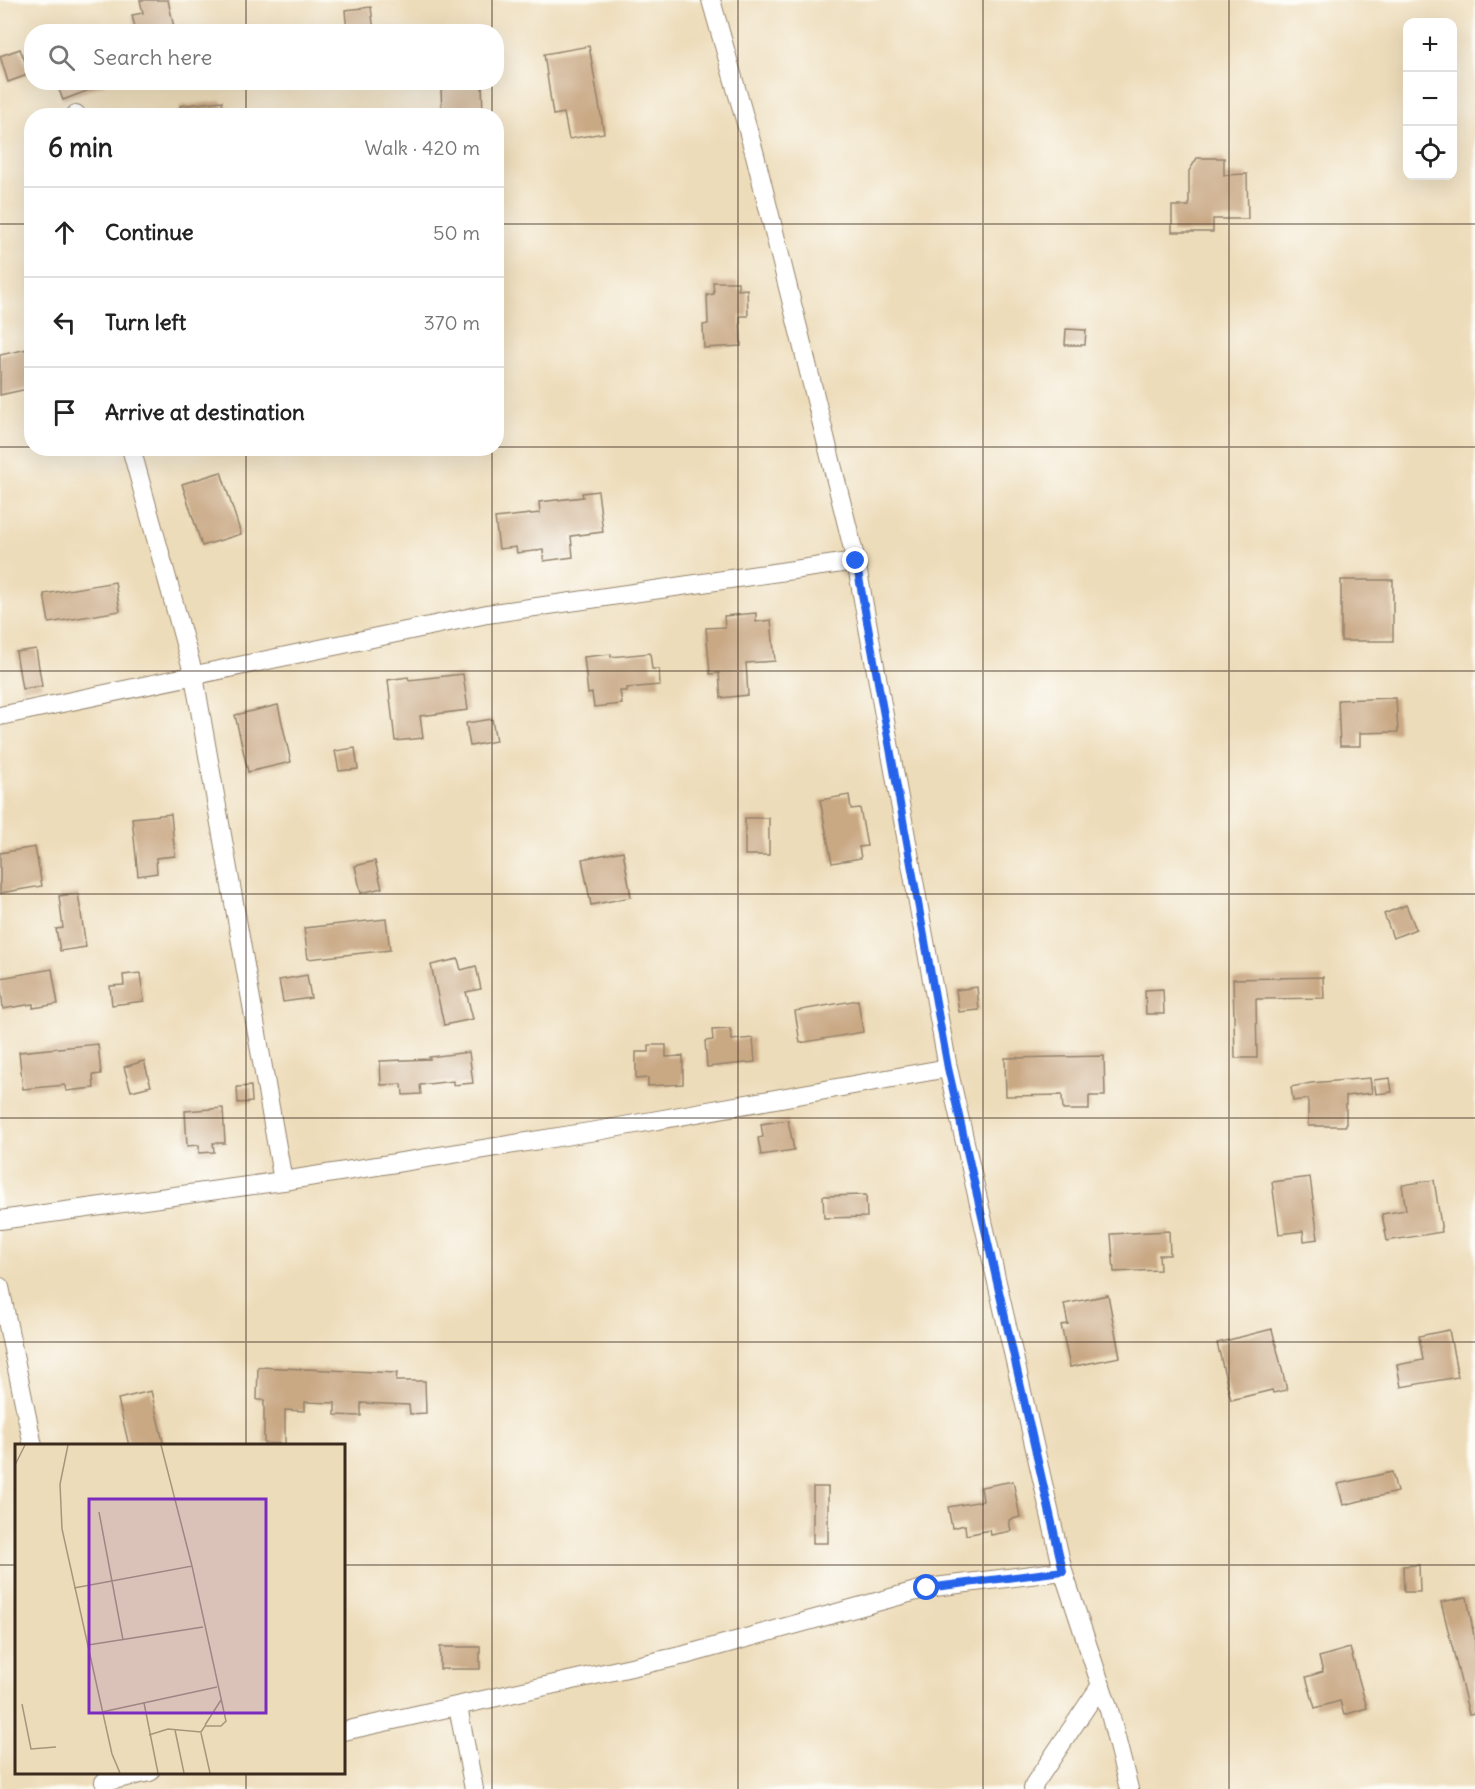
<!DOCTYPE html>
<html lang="en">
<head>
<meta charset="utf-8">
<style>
  :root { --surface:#fff; --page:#f2f2f2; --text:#222; --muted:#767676; --line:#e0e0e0 }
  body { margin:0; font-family:Delius,sans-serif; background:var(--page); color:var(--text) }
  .controls { position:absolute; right:18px; top:18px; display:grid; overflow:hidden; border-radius:12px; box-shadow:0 6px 24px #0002 }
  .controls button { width:54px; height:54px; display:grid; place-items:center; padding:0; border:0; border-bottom:2px solid var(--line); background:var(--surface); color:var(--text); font:30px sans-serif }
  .stop { position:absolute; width:18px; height:18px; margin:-14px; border:4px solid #2563eb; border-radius:50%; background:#fff }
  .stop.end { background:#2563eb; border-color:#fff; box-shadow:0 2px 6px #0008 }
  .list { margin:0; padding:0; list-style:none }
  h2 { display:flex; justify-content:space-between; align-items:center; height:78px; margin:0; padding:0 24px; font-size:26px }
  h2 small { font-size:20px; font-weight:400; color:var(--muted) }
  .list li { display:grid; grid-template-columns:39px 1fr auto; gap:18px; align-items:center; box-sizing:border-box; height:90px; padding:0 24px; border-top:2px solid var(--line) }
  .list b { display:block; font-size:22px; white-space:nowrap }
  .list em { font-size:20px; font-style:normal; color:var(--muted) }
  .icon { flex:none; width:33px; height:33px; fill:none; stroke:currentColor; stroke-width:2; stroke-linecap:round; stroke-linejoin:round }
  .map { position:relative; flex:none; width:1475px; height:1789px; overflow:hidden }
  .search { position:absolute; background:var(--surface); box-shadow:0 6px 24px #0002; left:24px; top:24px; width:480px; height:66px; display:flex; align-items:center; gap:15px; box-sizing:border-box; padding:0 21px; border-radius:24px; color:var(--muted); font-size:22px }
  .panel { position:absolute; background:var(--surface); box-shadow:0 6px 24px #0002; left:24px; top:108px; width:480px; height:348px; border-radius:24px }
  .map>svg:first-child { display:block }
  .building { fill:#c9a884 }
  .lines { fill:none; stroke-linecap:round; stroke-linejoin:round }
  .street-casing { stroke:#94836c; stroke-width:20 }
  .street { stroke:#fff; stroke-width:18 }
  .route { stroke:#2563eb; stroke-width:8 }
  .grid { fill:none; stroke:#3b2a1e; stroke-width:1.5; stroke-opacity:0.55 }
  .inset-road { fill:none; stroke:#a6957b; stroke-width:1.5 }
  .view { fill:#7b2cbf; fill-opacity:0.15; stroke:#7b2cbf; stroke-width:3 }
  .inset-edge { fill:none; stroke:#3b2a1e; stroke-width:3 }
</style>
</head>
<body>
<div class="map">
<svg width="1475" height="1789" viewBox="0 0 1475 1789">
  <rect width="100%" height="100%" fill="#fdfcf7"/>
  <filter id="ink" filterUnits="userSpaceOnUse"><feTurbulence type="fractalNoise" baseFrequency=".0167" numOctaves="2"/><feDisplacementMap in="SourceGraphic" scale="12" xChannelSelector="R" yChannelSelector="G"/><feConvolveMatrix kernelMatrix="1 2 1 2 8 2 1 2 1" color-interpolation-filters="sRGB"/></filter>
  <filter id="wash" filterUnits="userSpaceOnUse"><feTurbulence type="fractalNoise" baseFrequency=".008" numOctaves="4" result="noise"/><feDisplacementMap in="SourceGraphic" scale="24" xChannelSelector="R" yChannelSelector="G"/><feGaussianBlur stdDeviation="1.35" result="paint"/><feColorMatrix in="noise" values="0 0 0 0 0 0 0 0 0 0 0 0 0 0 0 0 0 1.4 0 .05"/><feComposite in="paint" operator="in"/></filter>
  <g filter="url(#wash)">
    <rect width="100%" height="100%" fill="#eddcb9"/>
    <g id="blocks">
      <g class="building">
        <polygon points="140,0 168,0 175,32 136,32 132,15 143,13"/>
        <polygon points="371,7 374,32 347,32 345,10"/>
        <polygon points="589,46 604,133 569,139 564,113 553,115 544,54"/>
        <polygon points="20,49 30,74 8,82 0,56"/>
        <polygon points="56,82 105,82 105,84 63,100"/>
        <polygon points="450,82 482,82 483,116 442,116 441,88 450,87"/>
        <polygon points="222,101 224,116 180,116 180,106"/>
        <polygon points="1197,158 1224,158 1224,175 1247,174 1248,219 1213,219 1213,232 1172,232 1172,206 1189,206 1189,171"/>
        <polygon points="713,282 738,282 738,290 747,289 748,316 740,316 741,346 704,348 703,325 708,324 707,295 714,294"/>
        <polygon points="1066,329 1086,330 1085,345 1065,345"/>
        <polygon points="32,348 32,388 0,395 0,355"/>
        <polygon points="221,472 241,534 202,546 182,484"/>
        <polygon points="598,491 603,532 571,536 573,557 544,561 543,550 517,553 516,547 499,549 495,518 540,513 539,502 583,497 582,493"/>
        <rect x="1341" y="580" width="52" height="61"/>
        <polygon points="115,582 120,611 49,623 44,594"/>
        <polygon points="756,613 756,622 771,620 775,661 746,663 748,695 721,698 719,673 710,674 706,628 725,627 724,616"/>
        <polygon points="36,649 42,686 22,689 16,652"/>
        <polygon points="650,653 652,669 659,669 660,685 627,688 627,691 620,691 622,704 594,707 592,693 588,694 584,657 611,654 611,657"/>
        <polygon points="463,674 468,710 420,716 423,738 395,741 388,680 408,677 409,680"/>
        <polygon points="1396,698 1398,732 1360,733 1360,746 1340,746 1338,700"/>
        <polygon points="278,705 291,762 248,772 235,715"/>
        <polygon points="492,719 496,741 470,746 466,723"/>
        <polygon points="355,748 358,769 339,771 335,751"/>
        <polygon points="849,795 851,809 860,808 867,846 859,847 861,858 832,863 820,800"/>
        <polygon points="171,814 175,856 156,858 157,873 138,876 132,818"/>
        <rect x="745" y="818" width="24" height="37"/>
        <polygon points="35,847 42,886 0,893 0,853"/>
        <polygon points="623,851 631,897 591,905 582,859"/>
        <polygon points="375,861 382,888 361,893 355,866"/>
        <polygon points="78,893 86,947 60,951 56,929 63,928 59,896"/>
        <polygon points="1406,905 1416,929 1393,938 1384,914"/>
        <polygon points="386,919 390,950 308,959 304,928"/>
        <polygon points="458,959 461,970 476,966 481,989 466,992 473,1019 444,1025 431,965"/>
        <polygon points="52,969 58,1004 33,1008 33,1004 3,1009 0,978"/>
        <polygon points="140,973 144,1001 112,1005 110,986 124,985 123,975"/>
        <polygon points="307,975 311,998 283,1002 279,980"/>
        <polygon points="1323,977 1324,998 1256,999 1257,1058 1235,1058 1233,979"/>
        <polygon points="977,987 979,1010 959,1012 956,990"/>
        <polygon points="1163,989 1164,1014 1146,1014 1145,990"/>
        <polygon points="858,1000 863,1032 800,1043 795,1011"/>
        <polygon points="730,1029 732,1040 753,1038 755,1062 707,1067 705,1041 713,1040 712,1030"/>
        <polygon points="98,1044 101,1074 93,1075 94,1088 66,1091 65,1085 23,1089 19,1052"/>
        <polygon points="649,1045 666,1045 666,1057 683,1056 683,1084 648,1086 648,1078 636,1079 636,1052 649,1052"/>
        <polygon points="469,1052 473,1083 453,1085 453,1081 420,1085 421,1094 403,1095 402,1084 381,1085 380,1061 430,1059 429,1057"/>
        <polygon points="1104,1056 1105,1096 1089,1096 1089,1110 1063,1110 1062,1095 1006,1096 1005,1058"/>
        <polygon points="144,1061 151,1086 131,1091 124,1067"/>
        <polygon points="1370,1078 1372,1093 1346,1096 1346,1126 1308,1126 1308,1099 1293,1101 1291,1087 1311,1083"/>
        <polygon points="1390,1078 1392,1092 1376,1094 1374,1080"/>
        <polygon points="251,1086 252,1102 238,1103 237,1087"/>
        <polygon points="223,1108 225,1143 213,1143 214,1152 199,1153 199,1145 187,1146 185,1111"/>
        <polygon points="788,1120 794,1150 761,1155 758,1138 763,1137 761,1124"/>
        <polygon points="1310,1177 1318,1239 1304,1241 1303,1231 1279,1234 1272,1182"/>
        <polygon points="1434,1180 1442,1232 1387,1241 1382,1214 1406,1210 1402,1185"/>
        <polygon points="866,1195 867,1217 824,1218 823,1196"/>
        <polygon points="1169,1231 1170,1255 1159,1255 1160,1270 1114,1272 1111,1234"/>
        <polygon points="1108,1295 1120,1357 1070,1367 1061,1325 1068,1324 1064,1304"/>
        <polygon points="1272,1329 1287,1390 1273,1393 1272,1390 1231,1400 1217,1343"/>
        <polygon points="1449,1330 1458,1377 1401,1387 1397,1365 1423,1360 1419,1336"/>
        <polygon points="258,1367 397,1373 396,1381 425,1381 426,1413 410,1414 409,1405 361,1403 361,1416 335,1415 335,1403 305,1402 305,1411 285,1410 285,1444 264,1443 264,1400 257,1400"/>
        <polygon points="151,1391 164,1446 129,1446 118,1399"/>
        <polygon points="1392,1472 1397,1492 1343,1505 1338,1484"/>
        <polygon points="1013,1481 1020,1517 1009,1520 1011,1531 991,1535 990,1530 966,1535 965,1525 952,1528 948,1507 983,1501 981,1487"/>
        <rect x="813" y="1487" width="15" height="56"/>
        <polygon points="1419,1565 1420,1592 1404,1592 1403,1566"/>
        <polygon points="1467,1597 1475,1642 1475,1713 1469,1714 1441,1602"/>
        <rect x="440" y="1647" width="40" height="22"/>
        <polygon points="1350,1648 1367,1708 1344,1715 1340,1701 1315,1708 1306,1677 1323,1672 1319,1657"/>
      </g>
    </g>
  </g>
  <g filter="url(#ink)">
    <use href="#blocks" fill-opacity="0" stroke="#94836c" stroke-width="1.5"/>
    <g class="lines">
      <g class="street-casing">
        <g id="street">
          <polyline points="711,0 755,155 856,561"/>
          <polyline points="76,114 76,116"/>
          <polyline points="131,448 194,676 283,1181"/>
          <polyline points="0,716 487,614 856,561 948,1068 1063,1571 1109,1710 1129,1789"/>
          <polyline points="0,1220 283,1181 602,1130 948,1068"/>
          <polyline points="0,1287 33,1446"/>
          <polyline points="458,1707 474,1789"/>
          <polyline points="344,1731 685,1655 927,1588 1063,1571"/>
          <polyline points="104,1782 150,1772"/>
          <polyline points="1033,1789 1035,1783 1101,1685"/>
        </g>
      </g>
      <use href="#street" class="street"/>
    </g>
  </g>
  <g class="lines" filter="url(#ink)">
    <polyline class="route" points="856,561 948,1068 1063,1571 927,1588"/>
  </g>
  <path class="grid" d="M246,0V32M492,0V32M738,0V1789M983,0V1789M1229,0V1789M246,82V116M492,82V116M0,224H32M496,224H1475M0,447H32M496,447H1475M246,448V1446M492,448V1789M0,671H1475M0,894H1475M0,1118H1475M0,1342H1475M0,1565H16M344,1565H1475M246,1772V1789"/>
  <g transform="translate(15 1444)">
    <rect width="330" height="330" fill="#eddcb9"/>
    <path class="inset-road" d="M53,1L45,40L47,85L97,310L105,329M146,1L177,122M0,21L10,1M84,68L108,196M59,144L177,122L211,277L206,282H190L186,288L153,285L134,291M73,201L188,183M129,259L143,329M7,260L16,305L41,303M87,268L202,243M190,281L206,256M160,286L169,329M186,289L195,329"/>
    <path class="view" d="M74,55H251V269H74Z"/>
    <rect width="330" height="330" class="inset-edge"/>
  </g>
</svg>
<div class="controls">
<button>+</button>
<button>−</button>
<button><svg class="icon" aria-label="locate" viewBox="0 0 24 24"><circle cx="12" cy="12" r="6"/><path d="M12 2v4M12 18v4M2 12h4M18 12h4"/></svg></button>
</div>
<div class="stop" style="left:927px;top:1588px"></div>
<div class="stop end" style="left:856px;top:561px"></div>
<div class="search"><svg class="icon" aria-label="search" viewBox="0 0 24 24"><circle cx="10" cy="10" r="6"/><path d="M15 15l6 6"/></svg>Search here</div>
<section class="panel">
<h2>6 min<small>Walk · 420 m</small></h2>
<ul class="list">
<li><svg class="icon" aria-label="ahead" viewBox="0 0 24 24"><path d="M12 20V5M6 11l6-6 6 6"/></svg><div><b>Continue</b></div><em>50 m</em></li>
<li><svg class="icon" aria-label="left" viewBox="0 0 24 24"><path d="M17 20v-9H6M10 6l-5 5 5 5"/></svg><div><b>Turn left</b></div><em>370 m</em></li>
<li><svg class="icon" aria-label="arrive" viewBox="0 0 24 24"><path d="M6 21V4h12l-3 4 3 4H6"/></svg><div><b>Arrive at destination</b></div></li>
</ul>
</section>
</div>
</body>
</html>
